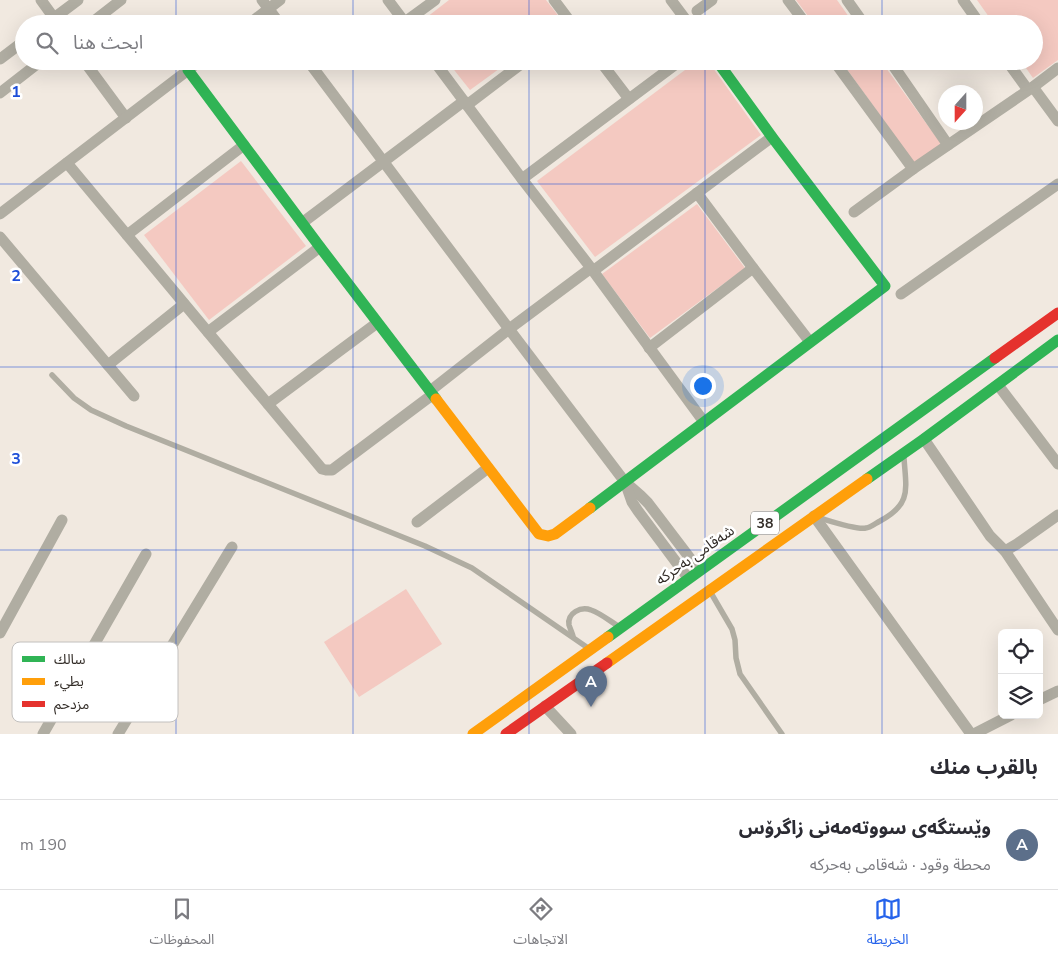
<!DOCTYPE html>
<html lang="ar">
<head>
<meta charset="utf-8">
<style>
  :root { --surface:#fff; --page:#f2f2f3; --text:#2b2b33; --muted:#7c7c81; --line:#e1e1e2; --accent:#2563eb }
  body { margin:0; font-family:"Nunito Sans","Noto Sans Arabic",sans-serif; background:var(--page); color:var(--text); direction:rtl }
  .controls { position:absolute; right:15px; bottom:15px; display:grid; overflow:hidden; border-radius:8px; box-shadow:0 5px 20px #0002 }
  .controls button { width:45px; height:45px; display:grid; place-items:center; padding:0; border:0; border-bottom:1px solid var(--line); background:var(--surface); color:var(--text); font:25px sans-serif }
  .compass { position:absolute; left:938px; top:85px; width:45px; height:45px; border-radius:50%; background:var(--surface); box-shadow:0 5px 20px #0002; rotate:201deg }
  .you { position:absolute; left:702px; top:385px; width:18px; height:18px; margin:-12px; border:4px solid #fff; border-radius:50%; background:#1a73e8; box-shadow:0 0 0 8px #1a73e833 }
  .badge { display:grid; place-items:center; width:32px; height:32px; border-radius:50%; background:var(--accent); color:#fff; font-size:16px; font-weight:700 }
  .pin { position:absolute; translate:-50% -41px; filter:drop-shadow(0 1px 2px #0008) }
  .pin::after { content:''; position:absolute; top:26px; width:18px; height:15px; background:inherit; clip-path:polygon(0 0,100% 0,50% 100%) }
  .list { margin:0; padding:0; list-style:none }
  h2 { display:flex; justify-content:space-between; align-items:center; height:65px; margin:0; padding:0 20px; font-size:21px }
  h2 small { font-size:16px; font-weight:400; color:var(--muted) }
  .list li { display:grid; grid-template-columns:32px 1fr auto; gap:15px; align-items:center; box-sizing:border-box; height:90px; padding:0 20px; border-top:1px solid var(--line) }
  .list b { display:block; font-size:19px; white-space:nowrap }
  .list p { margin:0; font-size:16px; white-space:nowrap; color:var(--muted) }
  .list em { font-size:16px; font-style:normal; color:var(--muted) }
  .icon { flex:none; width:28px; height:28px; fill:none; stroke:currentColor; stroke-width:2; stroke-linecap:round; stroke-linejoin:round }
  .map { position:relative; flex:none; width:1058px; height:734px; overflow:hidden; direction:ltr }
  .search { position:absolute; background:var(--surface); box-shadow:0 5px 20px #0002; left:15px; right:15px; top:15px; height:55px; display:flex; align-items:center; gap:12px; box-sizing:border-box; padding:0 18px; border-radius:28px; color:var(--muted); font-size:19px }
  .sheet { height:155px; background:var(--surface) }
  nav { display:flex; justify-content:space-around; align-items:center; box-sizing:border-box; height:70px; border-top:1px solid var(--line); background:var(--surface); font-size:14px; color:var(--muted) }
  nav a { display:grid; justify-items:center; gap:2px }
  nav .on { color:var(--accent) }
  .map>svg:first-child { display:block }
  .green { fill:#f4c9c1 }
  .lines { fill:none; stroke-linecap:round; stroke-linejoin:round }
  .lane { stroke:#b0ada2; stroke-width:5.5 }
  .street { stroke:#b0ada2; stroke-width:11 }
  .fast { stroke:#30b455; stroke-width:11 }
  .slow { stroke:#ff9f0a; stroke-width:11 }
  .jam { stroke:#e5322d; stroke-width:11 }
  .grid { fill:none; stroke:#1d4ed8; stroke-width:1; stroke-opacity:0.55 }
  .labels { text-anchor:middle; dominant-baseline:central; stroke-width:5; stroke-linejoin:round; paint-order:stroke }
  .shield { fill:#fff; stroke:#706c68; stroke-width:1 }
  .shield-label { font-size:14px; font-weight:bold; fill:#332d28 }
  .street-label { font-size:15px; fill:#332d28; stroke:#fff }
  .key { fill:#fff; stroke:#c2c0be; stroke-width:1 }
  .key-label { font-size:14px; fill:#332d28 }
  .grid-label { font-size:16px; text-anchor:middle; font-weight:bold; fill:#1d4ed8; stroke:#fff; stroke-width:5; stroke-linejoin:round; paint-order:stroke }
</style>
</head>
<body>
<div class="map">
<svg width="1058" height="734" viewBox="0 0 1058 734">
  <rect width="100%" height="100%" fill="#f1e9e0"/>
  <g class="green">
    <polygon points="449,0 546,0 564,23 418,24"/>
    <polygon points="796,0 837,0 854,24 814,24"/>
    <polygon points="977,0 1058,0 1058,60 1033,78 1021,61 1034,61 1034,24 994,24"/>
    <polygon points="447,61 510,61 470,90"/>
    <polygon points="697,61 708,61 761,135 595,257 537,181"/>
    <polygon points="841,61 881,61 942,145 915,164"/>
    <polygon points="241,161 306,246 209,320 144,235"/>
    <polygon points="697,204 745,268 650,338 602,274"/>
    <polygon points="406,589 442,644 359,697 324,642"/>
  </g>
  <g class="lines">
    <g class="lane">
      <polyline points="52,375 74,398 91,410 126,426 425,546 472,568 588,648"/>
      <path d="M820,518C830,521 856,530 866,528C870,528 876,523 880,521C912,504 906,489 904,458"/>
      <polyline points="711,593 732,629 735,640 736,658 740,674 782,734"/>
      <path d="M573,636C572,633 570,628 569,625C567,613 581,606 591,610C600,613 610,621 618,626"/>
    </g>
    <g class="street">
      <polyline points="41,0 54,18"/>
      <polyline points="262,0 280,24"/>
      <polyline points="388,0 406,24"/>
      <polyline points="554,0 572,24"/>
      <polyline points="671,0 689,24"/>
      <polyline points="788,0 806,24"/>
      <polyline points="847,0 864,24"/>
      <polyline points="963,0 980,24"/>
      <polyline points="697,11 712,0"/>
      <polyline points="405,22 435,0"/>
      <polyline points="46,24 78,0"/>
      <polyline points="90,24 121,0"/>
      <polyline points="249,24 280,0"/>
      <polyline points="0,59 24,41"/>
      <polyline points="84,61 126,118"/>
      <polyline points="308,61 509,329 625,482 641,496 648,503 699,570"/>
      <polyline points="434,61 522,179 591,268 704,422"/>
      <polyline points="600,61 629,99"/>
      <polyline points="834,61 913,169"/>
      <polyline points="890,61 948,145"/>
      <polyline points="1007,61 1028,90"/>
      <polyline points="1033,87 1058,121"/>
      <polyline points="0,93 41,61"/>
      <polyline points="467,105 525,61"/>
      <polyline points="67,163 322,469 326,470 332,470 432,395"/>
      <polyline points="522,179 680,61"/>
      <polyline points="697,193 753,268 810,342"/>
      <polyline points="854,212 913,169 1033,87 1058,68"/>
      <polyline points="0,214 200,61"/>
      <polyline points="302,223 464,101"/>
      <polyline points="127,235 244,145"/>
      <polyline points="0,237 134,396"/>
      <polyline points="593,271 772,137"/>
      <polyline points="901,294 1058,184"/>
      <polyline points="208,332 320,247"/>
      <polyline points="649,348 753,268"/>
      <polyline points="108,365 184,304"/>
      <polyline points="998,385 1058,464"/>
      <polyline points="430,391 509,329 591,268"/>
      <polyline points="268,404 377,323"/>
      <polyline points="924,439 990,536 1005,551 1058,630"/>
      <polyline points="625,482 632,502 638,511 688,578"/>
      <polyline points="814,516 971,734"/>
      <polyline points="417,522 488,468"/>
      <polyline points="1005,551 1017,544 1058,515"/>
      <polyline points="0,633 62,520"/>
      <polyline points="1039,700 1058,691"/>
      <polyline points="545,706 571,734"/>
      <polyline points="43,734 146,554"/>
      <polyline points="118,734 232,547"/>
      <polyline points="974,734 1011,715"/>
    </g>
    <g class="fast">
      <polyline points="188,70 320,247 436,399"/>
      <polyline points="867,479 924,439 1058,340"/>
      <polyline points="590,508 885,286 772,137 717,61"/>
      <polyline points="608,637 995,358"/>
    </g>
    <g class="slow">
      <polyline points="436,399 539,534 548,536 555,534 590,508"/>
      <polyline points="607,663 867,479"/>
      <polyline points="473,734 608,637"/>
    </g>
    <g class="jam">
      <polyline points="995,358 1058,313"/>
      <polyline points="506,734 607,663"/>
    </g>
  </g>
  <path class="grid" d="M176,0V24M353,0V24M529,0V24M705,0V24M882,0V24M176,61V734M353,61V734M529,61V734M705,61V734M882,61V734M0,184H1058M0,367H1058M0,550H1058"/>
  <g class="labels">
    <rect class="shield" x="751" y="511.5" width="28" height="23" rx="4"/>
    <g class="shield-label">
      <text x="765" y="523">38</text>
    </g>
    <g class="street-label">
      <text transform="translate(695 555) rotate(-35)">شەقامی بەحرکە</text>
    </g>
  </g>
  <rect x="12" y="642" width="166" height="80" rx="8" class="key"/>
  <rect x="22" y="656" width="23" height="6" fill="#30b455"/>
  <rect x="22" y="678" width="23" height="7" fill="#ff9f0a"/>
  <rect x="22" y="701" width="23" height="6" fill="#e5322d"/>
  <g class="key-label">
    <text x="54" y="664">سالك</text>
    <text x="54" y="686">بطيء</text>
    <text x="54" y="709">مزدحم</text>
  </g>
  <g class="grid-label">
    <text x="16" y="97">1</text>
    <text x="16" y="281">2</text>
    <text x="16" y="464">3</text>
  </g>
</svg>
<div class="controls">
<button><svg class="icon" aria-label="locate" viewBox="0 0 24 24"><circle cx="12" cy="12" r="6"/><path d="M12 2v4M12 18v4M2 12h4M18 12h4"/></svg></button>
<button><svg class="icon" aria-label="layers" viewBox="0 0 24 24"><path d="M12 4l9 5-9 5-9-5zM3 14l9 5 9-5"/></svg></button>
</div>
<svg class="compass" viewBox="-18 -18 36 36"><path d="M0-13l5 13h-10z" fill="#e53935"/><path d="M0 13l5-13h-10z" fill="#7c7c81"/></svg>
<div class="you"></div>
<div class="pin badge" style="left:591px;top:707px;background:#5c6f8a">A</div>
<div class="search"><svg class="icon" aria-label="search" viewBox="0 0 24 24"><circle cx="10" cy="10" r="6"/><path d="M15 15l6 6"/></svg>ابحث هنا</div>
</div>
<section class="sheet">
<h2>بالقرب منك<small></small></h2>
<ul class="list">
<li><span class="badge" style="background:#5c6f8a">A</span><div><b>وێستگەی سووتەمەنی زاگرۆس</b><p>محطة وقود · شەقامی بەحرکە</p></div><em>190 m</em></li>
</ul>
</section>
<nav>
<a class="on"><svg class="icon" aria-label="map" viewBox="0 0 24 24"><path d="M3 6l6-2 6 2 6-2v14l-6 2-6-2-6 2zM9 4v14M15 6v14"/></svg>الخريطة</a>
<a><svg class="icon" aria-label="directions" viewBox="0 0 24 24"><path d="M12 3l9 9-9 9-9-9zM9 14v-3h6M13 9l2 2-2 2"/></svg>الاتجاهات</a>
<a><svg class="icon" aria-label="saved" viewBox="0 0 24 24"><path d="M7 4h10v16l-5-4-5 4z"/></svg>المحفوظات</a>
</nav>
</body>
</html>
